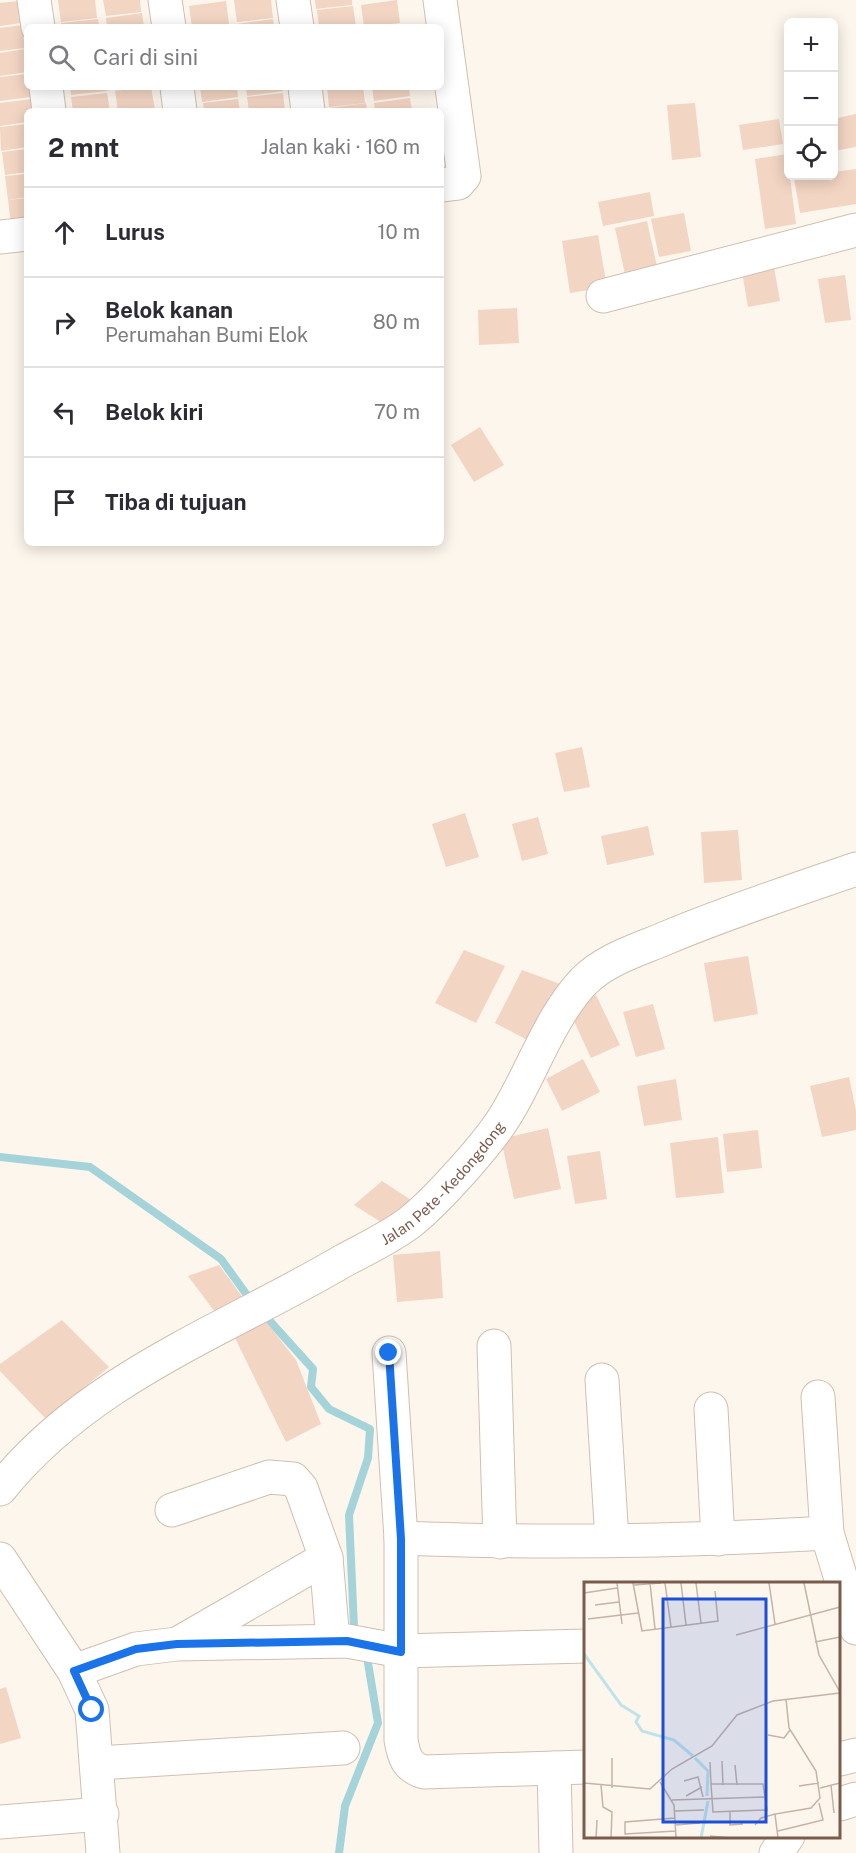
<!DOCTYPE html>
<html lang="id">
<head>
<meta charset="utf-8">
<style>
  :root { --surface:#fff; --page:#f2f2f3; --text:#2b2b33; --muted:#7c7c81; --line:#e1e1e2 }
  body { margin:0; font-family:"Public Sans",sans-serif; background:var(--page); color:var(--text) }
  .controls { position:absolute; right:18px; top:18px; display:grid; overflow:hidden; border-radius:9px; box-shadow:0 3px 15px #0003 }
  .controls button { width:54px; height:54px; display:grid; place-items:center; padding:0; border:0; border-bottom:2px solid var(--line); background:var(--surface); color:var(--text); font:30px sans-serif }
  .stop { position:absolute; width:18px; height:18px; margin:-14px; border:4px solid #1a73e8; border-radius:50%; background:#fff }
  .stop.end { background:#1a73e8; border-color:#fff; box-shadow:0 2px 6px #0008 }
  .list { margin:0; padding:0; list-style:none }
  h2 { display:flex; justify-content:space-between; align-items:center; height:78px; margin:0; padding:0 24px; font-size:26px }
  h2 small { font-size:20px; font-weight:400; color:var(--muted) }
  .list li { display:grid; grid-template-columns:39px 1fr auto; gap:18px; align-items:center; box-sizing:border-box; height:90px; padding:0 24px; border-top:2px solid var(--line) }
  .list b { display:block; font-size:22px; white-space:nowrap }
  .list p { margin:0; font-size:20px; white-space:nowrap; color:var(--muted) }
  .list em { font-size:20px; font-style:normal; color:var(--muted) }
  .icon { flex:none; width:33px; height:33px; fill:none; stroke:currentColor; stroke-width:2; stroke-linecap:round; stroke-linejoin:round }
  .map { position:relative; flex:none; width:856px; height:1853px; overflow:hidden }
  .search { position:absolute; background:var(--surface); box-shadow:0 3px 15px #0003; left:24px; top:24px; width:420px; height:66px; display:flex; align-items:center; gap:15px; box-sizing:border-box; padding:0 21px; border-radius:9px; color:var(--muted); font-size:22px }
  .panel { position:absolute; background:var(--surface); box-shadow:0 3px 15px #0003; left:24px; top:108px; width:420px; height:438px; border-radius:9px }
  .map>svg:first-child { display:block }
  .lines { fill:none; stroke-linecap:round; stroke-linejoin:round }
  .stream { stroke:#a5d3da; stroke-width:8 }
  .building { fill:#f3d5c3 }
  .minor-casing { stroke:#d1beb0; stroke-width:35 }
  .minor { stroke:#fff; stroke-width:33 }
  .route { stroke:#1a73e8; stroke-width:8 }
  .labels { text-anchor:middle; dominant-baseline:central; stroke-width:6; stroke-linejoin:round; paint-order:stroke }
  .street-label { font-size:15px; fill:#7a5c4d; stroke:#fffaf3 }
  .inset-river { fill:none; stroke:#bfe3e8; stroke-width:3 }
  .inset-road { fill:none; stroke:#c5b3a7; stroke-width:1.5 }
  .view { fill:#1d4ed8; fill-opacity:0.15; stroke:#1d4ed8; stroke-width:3 }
  .inset-edge { fill:none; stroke:#7a5c4d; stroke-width:3 }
</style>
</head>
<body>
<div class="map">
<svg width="856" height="1853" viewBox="0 0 856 1853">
  <rect width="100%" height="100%" fill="#fdf6ec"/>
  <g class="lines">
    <g class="stream">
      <polyline points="0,1157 90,1167 221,1259 252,1302"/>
      <polyline points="268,1319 313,1369 311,1387 329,1409 370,1429 368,1458 349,1515 354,1627 361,1634"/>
      <polyline points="339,1853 345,1806 378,1723 366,1651"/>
    </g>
  </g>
  <g class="building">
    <polygon points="58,0 95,0 97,18 61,22"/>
    <polygon points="103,0 140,0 141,12 106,16"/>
    <polygon points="234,0 271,0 273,18 237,22"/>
    <polygon points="315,0 352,0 352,5 316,9"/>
    <polygon points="397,0 400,23 364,27 361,5"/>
    <polygon points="18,1 21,23 0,26 0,3"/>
    <polygon points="226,1 229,24 192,27 189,6"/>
    <polygon points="353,6 356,27 319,27 317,10"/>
    <polygon points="142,13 144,27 107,27 106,18"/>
    <polygon points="98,19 99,27 62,27 61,23"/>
    <polygon points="273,19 274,27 237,27 237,24"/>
    <polygon points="22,25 25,48 0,51 0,28"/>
    <polygon points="25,49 27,72 0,76 0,53"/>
    <polygon points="27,74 27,87 30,87 31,97 0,101 0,77"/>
    <polygon points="70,87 106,87 107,91 71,95"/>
    <polygon points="151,87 155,110 118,111 115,91"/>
    <polygon points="200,87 237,87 238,97 202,102"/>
    <polygon points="246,87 282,87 283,91 247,96"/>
    <polygon points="327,87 363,87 365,103 329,107"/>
    <polygon points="372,87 409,87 410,96 374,101"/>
    <polygon points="107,93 110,111 73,111 71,97"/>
    <polygon points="283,93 285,111 249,111 247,97"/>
    <polygon points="410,98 412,111 375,111 374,103"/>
    <polygon points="32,99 33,111 27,111 27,122 0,126 0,103"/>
    <polygon points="238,99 240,111 204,111 203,103"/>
    <polygon points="366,103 367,111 330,111 329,108"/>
    <polygon points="695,103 701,157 672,160 667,105"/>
    <polygon points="856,114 856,147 834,151 834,119"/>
    <polygon points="779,119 783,144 743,150 739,125"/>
    <polygon points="27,124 27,147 1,151 0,127"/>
    <polygon points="27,149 27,172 5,175 2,152"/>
    <polygon points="787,154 796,224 765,229 755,159"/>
    <polygon points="856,169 856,204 800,213 794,178 834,176 834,172"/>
    <polygon points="27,174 27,197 8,200 5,176"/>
    <polygon points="650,192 654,216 603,226 598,202"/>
    <polygon points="27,198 27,221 11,224 8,200"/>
    <polygon points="684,213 691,251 659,257 651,219"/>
    <polygon points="647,221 658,271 626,279 615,228"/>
    <polygon points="598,235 607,287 570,293 562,241"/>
    <polygon points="773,261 780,301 748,307 741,266"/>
    <polygon points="845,275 851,320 825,323 818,279"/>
    <polygon points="517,308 519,343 479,345 478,310"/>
    <polygon points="480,427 504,465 474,482 451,445"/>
    <rect x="270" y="543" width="33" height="3"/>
    <rect x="308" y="543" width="37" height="3"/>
    <polygon points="582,747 590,787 564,792 555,753"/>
    <polygon points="465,813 479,857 446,867 432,824"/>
    <polygon points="538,817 548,854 522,861 512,824"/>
    <polygon points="648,826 654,855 607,865 601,836"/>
    <polygon points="738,830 742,880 704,883 701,832"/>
    <polygon points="464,950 505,966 476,1023 435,1003"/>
    <polygon points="748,956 758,1014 714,1022 704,963"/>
    <polygon points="522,970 563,985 533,1043 495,1023"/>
    <polygon points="596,995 620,1045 591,1058 568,1008"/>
    <polygon points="653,1004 665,1049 636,1057 623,1012"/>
    <polygon points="583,1059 600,1092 562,1111 546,1079"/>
    <polygon points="849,1077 856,1111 856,1130 822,1137 810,1086"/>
    <polygon points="676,1079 682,1120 644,1126 637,1086"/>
    <polygon points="548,1128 561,1189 514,1199 501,1139"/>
    <polygon points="758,1130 762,1168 727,1172 723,1134"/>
    <polygon points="718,1137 724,1193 676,1198 670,1143"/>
    <polygon points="600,1151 607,1199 575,1204 567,1156"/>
    <polygon points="382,1181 414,1202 387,1226 354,1205"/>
    <polygon points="440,1251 443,1298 397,1302 393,1255"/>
    <polygon points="219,1265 249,1306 221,1320 188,1276"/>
    <polygon points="264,1319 296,1360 321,1424 286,1442 233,1334"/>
    <polygon points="62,1320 109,1367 46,1419 0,1371 0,1364"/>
    <polygon points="6,1687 21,1738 0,1744 0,1689"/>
  </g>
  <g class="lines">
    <g class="minor-casing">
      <g id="minor">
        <polyline points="34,0 38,27"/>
        <polyline points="165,0 169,27"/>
        <polyline points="293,0 297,27"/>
        <polyline points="440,0 464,176 458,183 441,185"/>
        <polyline points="46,87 49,111"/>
        <polyline points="177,87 180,111"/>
        <polyline points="305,87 308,111"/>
        <polyline points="0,237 27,234"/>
        <polyline points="603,296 856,230"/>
        <polyline points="494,1346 500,1542"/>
        <polyline points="389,1353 401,1538"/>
        <polyline points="602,1380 612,1540"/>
        <polyline points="818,1397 827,1533"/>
        <polyline points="711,1409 718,1539"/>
        <path id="s1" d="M0,1489C89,1378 224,1331 343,1261C365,1249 389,1238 409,1223C436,1202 490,1142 507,1113C533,1070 550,1017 584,981C606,959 638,950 666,938C728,912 792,891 856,869"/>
        <polyline points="172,1510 269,1477 293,1479 301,1488 326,1558 333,1641"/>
        <polyline points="0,1559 74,1671 92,1710 103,1853"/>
        <polyline points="179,1643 326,1558"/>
        <polyline points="74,1671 136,1649 177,1644 347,1641 401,1651 586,1646"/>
        <polyline points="840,1759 856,1755"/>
        <polyline points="98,1763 343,1748"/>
        <path d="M586,1767L424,1772C407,1767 404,1757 401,1740V1538C543,1544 685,1541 827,1533L856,1628"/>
        <polyline points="554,1768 556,1853"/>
        <polyline points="840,1804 856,1799"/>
        <polyline points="0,1822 102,1814"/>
        <polyline points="776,1853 788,1836"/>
      </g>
    </g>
    <use href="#minor" class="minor"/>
  </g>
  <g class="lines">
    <polyline class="route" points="92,1710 74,1671 136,1649 177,1644 347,1641 401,1652 401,1539 389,1353"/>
  </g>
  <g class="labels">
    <g class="street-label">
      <text stroke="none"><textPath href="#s1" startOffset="543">Jalan Pete - Kedongdong</textPath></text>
    </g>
  </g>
  <g transform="translate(584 1582)">
    <rect width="256" height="256" fill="#fdf6ec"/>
    <path class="inset-river" d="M0,72L37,123L55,134L52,140L58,149L90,158L109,174M111,176L124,189L123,214M117,256L124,219"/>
    <path class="inset-road" d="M33,1L38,42M49,1L58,49L134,39L131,9M66,1L71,47M81,1L87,45M97,1L102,43M112,1L117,41M185,1L191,42M220,1L235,73L256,110M50,3L77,1M0,11L33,6M11,23L35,20M4,37L54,31M152,53L256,25M231,60L256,55M184,153L200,156L206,148M138,179L139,203M126,180L127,202M151,183L153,203M100,199L114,195L119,215M76,200L90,223L92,256M0,201L66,207L88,187L128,164L153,133L189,119L256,111M127,202H179L183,228L129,230ZM17,203L19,225L28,230L27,256M247,203L250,231M215,204L235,201M28,206V176M236,206L256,201M102,214L118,205M88,218L182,215M91,229L120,228M146,230V243L159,242M91,236L41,240V252L92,249M91,243L116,241M171,243L177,236L191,232M194,249L239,238L235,221M126,254L147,256M12,256L13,238M194,256L191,232L227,226L236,216L232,189L205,146L202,117"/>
    <path class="view" d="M79,17H182V240H79Z"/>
    <rect width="256" height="256" class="inset-edge"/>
  </g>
</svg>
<div class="controls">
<button>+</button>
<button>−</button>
<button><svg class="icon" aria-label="locate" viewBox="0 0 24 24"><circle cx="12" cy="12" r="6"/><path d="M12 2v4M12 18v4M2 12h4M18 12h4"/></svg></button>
</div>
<div class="stop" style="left:92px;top:1710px"></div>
<div class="stop end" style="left:389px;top:1353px"></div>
<div class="search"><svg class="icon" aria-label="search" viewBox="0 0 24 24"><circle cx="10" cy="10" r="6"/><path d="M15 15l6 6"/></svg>Cari di sini</div>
<section class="panel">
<h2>2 mnt<small>Jalan kaki · 160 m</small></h2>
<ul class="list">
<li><svg class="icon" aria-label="ahead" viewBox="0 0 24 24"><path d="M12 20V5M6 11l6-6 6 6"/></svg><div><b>Lurus</b></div><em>10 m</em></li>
<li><svg class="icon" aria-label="right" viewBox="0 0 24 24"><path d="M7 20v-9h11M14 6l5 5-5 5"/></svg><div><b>Belok kanan</b><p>Perumahan Bumi Elok</p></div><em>80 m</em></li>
<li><svg class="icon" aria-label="left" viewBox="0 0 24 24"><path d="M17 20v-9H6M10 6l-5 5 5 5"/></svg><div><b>Belok kiri</b></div><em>70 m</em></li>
<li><svg class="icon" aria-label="arrive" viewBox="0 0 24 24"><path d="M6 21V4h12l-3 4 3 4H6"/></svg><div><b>Tiba di tujuan</b></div></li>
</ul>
</section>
</div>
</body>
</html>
